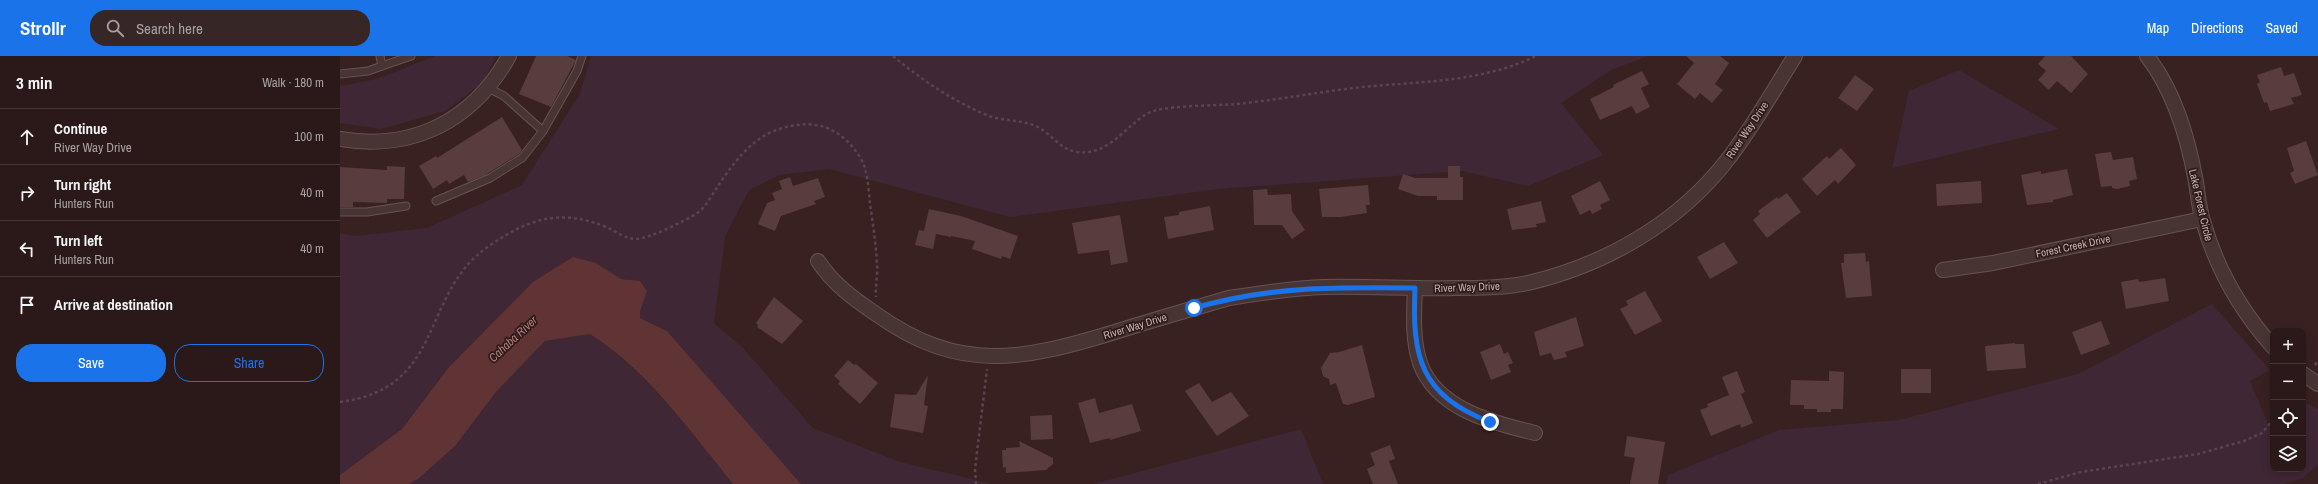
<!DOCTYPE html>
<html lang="en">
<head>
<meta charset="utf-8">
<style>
  :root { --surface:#2b1919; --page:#372626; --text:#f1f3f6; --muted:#a6a0a2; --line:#473838; --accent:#1a73e8 }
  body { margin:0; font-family:"Archivo Narrow",sans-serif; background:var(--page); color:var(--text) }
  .controls { position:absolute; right:12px; bottom:12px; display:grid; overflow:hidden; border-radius:8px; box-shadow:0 2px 10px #0003 }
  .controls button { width:36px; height:36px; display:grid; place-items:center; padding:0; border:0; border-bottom:1px solid var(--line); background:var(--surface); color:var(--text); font:20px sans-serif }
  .stop { position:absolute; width:12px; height:12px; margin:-9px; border:3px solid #1a73e8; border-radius:50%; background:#fff }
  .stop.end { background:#1a73e8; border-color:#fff; box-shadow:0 1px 4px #0008 }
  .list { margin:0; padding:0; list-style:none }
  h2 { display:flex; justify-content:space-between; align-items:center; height:52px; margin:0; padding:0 16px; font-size:17px }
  h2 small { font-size:13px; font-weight:400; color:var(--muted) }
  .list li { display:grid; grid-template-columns:26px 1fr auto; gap:12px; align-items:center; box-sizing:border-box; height:56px; padding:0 16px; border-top:1px solid var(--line) }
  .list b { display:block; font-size:15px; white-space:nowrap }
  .list p { margin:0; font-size:13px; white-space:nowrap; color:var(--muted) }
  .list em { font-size:13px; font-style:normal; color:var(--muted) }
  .actions { display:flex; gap:8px; padding:12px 16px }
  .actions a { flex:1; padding:9px 0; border:1px solid var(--accent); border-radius:16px; text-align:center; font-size:14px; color:var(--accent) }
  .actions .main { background:var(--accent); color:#fff }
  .icon { flex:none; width:22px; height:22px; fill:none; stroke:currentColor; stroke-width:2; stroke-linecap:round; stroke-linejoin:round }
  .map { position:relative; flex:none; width:1978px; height:428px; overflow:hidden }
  header { display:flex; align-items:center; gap:24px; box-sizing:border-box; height:56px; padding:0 20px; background:var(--accent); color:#fff }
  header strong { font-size:19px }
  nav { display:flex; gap:22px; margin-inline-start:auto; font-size:14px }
  .search { width:280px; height:36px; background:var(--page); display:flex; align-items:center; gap:10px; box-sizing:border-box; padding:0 14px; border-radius:16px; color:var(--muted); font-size:15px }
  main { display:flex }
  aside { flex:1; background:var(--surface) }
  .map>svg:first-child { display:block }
  .green { fill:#402735 }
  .water { fill:#603434 }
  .building { fill:#593c3d }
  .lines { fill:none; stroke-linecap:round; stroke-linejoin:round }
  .service-casing { stroke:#675252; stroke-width:9 }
  .minor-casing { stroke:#675252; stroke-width:16 }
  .path { stroke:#5b444f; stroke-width:2.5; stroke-dasharray:3 3; stroke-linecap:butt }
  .service { stroke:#493434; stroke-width:7 }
  .minor { stroke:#493434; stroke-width:14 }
  .route { stroke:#1a73e8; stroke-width:5 }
  .labels { text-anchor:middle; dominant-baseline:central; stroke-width:3.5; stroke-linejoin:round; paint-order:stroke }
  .street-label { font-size:11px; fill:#c6afaf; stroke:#2e1a1a }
  .water-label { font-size:12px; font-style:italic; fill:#b27e7f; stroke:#2e1a1a }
</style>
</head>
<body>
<header>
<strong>Strollr</strong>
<div class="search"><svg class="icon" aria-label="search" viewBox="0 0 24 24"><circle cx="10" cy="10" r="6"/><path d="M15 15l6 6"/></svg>Search here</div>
<nav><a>Map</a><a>Directions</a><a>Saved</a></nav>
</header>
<main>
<aside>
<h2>3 min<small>Walk · 180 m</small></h2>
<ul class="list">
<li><svg class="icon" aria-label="ahead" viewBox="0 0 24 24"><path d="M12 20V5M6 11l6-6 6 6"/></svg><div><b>Continue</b><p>River Way Drive</p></div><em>100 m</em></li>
<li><svg class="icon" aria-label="right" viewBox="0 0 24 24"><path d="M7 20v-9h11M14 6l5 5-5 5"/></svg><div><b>Turn right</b><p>Hunters Run</p></div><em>40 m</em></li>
<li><svg class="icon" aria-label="left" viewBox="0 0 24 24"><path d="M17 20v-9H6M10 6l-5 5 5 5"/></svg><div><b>Turn left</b><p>Hunters Run</p></div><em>40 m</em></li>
<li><svg class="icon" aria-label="arrive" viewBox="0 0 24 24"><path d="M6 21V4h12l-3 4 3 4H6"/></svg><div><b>Arrive at destination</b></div></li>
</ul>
<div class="actions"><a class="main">Save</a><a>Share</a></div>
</aside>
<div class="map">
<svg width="1978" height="428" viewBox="0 0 1978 428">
  <rect width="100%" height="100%" fill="#392121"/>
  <g class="green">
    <polygon points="95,0 156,0 143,26 105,55 41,73 0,67 0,30 37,23"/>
    <polygon points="251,0 1308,0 1271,14 1221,47 1263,99 1188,130 1122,115 878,133 670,161 489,113 439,119 409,134 385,181 374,267 403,292 473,372 560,406 653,428 461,428 327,275 300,262 300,255 307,235 300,225 281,223 256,207 193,226 109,311 62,373 0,419 0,177 15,180 87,172 182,129 240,38"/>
    <polygon points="1619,14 1719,73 1552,112 1569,35"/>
    <polygon points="1872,248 1930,314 1910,325 1931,375 1933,374 1933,413 1963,413 1963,345 1978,353 1978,408 1963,422 1944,428 1326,428 1328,419 1439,374 1559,364 1738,318"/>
    <path d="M250,278C308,316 350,375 393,428H69L78,423L115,390L156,336L205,285Z"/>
    <polygon points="961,373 983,428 753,428"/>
  </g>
  <path class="water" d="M233,201L256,207L281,223L300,225L307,235L300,255V262L327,275L461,428H393C350,375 308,315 250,278L205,285L156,336L115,390L78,423L69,428H0V419L62,373L109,311L193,226Z"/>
  <g class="building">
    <polygon points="196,0 227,0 236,4 211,51 179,38"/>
    <polygon points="1346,0 1380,0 1389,7 1375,28 1383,34 1372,47 1360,37 1355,43 1337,28 1354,7"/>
    <polygon points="1705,0 1731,0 1748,18 1731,37 1717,25 1709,34 1698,24 1706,15 1698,8"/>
    <polygon points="1941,11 1944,20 1954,17 1962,39 1951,42 1954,48 1930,55 1927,46 1924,47 1917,28 1920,26 1917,19"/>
    <polygon points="1302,15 1309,28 1301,32 1310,51 1296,58 1292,50 1260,64 1250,43 1274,31 1273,29"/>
    <polygon points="1515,19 1534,33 1517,55 1498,42"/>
    <polygon points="162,61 182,94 179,98 145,119 128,126 124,119 109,128 107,124 93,133 79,110 96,100 97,102"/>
    <polygon points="1966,85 1978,119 1955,128 1950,117 1954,115 1947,92"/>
    <polygon points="1501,92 1516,109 1498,128 1495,124 1477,140 1462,123 1487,100 1489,103"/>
    <polygon points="1771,96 1773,104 1793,101 1797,123 1789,125 1790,130 1777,133 1772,132 1772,130 1761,131 1755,98"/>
    <polygon points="47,110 65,111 64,143 47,143 47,147 13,146 13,151 0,151 0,111 47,114"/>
    <polygon points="1108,110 1120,110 1120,121 1123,121 1123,144 1097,144 1097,140 1078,140 1058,133 1063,118 1075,122 1108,122"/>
    <polygon points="1727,113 1733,139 1713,144 1713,146 1687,149 1681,119 1701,115 1701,118"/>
    <polygon points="450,121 453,130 478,122 485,141 474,145 476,148 441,160 435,175 418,168 427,147 435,144 432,137 442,133 439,125"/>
    <polygon points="1260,125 1270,144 1260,149 1262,153 1252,158 1250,154 1240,159 1231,140"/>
    <polygon points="1641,125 1642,147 1597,150 1596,128"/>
    <polygon points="1028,129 1030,149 1026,149 1027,157 1001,161 982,161 979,133"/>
    <polygon points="927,133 928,139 951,138 952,155 965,174 952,183 942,169 914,169 913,134"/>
    <polygon points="1447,137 1461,156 1427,182 1413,164 1420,158 1418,155 1437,141 1438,143"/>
    <polygon points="1201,145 1206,166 1196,168 1197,171 1172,174 1167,153"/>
    <polygon points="870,150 874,174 828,183 824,161 839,159 839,156"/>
    <polygon points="589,153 621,160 678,180 670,203 662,200 661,203 632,193 635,185 611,180 611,181 596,178 593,193 575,189 579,174 584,175"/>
    <polygon points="780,159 788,206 771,209 769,194 738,198 732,167"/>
    <polygon points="1384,186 1398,207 1370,223 1357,201"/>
    <polygon points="1525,197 1526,206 1529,205 1532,240 1506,242 1501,207 1504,207 1504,198"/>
    <polygon points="1825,222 1829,245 1786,253 1781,226 1798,223 1799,226"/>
    <polygon points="1305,235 1322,265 1295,279 1280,253 1288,249 1286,245"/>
    <polygon points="434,241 463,265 442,288 417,271 418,269 416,267"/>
    <polygon points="1236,261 1244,290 1225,296 1227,301 1214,304 1211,297 1200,300 1194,276"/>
    <polygon points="1761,265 1770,288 1741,299 1732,276"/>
    <polygon points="1675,287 1675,288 1684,288 1686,312 1647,315 1645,290"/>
    <polygon points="1160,288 1164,298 1168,296 1173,307 1168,309 1171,316 1151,324 1140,296"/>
    <polygon points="1022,289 1035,341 1008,349 1003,348 996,327 990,329 989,323 983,320 981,312 990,297 999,296"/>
    <polygon points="508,304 514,309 516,308 538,327 520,348 498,328 500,325 494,320"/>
    <rect x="1561" y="313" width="30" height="24"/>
    <polygon points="1397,315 1405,336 1401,338 1413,367 1401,372 1400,368 1371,380 1360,354 1368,351 1367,348 1389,339 1382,321"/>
    <polygon points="1489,315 1504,316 1503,353 1491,353 1491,356 1477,356 1477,353 1464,353 1464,349 1450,349 1451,324 1489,325"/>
    <polygon points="588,319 584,349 588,350 583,377 550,371 555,338 576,339"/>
    <polygon points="859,327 872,346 891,336 909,360 877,380 845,335"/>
    <polygon points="755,342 759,357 792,348 801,375 770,384 770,382 750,387 738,347"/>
    <polygon points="712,359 713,383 691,384 690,360"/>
    <polygon points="1287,380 1325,386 1318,428 1290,428 1295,402 1284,400"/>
    <polygon points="679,385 713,402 713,408 706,414 666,417 666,411 663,412 662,394 666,394 666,392 680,391"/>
    <polygon points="1050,389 1055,403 1049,405 1058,428 1033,428 1027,413 1035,409 1030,397"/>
  </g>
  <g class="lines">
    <g class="service-casing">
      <g id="service">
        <polyline points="42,10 71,0"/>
        <polyline points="0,18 28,15 42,10 40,0"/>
        <polyline points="148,32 164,40 203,75 237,15 242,0"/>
        <polyline points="96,145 150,122 182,102 203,75"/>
        <polyline points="0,156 27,156 66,150"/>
      </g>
    </g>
    <g class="minor-casing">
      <g id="minor">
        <path d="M1807,0C1835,36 1848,82 1856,126C1858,139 1859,152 1863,165C1876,211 1901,255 1933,291"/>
        <path d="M0,83C73,95 133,65 169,0"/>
        <path d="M478,205C493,228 514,243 536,258C620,318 683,304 775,276C813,264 851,253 889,242C921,237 952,232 985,231C1028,230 1071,233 1115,232C1138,232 1164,232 1188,227C1265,209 1339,167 1388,103C1413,71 1433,35 1455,0"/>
        <polyline points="1603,214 1653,207 1862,163"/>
        <path d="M1075,232C1074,257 1072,283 1080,307C1096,353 1153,367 1195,377"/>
        <polyline points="1963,318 1978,328"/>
      </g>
    </g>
    <g class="path">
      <path d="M553,0C583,25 613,45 649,60C664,65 681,64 696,70C711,77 719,93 737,96C773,101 790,60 817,54C842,49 871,50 897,48C936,44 974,37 1013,32C1075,25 1138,28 1196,0"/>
      <polyline points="1975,309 1978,304"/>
      <path d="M0,346C107,332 79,237 149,190C188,163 220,152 266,171C276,175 285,183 296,183C311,182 342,166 356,158C365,152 370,142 376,133C387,116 401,96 418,84C432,73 458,66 475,69C497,71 518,92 525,112C528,123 529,137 530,148C533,168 536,188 537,209C538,219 535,230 536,241"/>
      <polyline points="636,428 635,413 647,313"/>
      <polyline points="1698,428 1741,416 1858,398 1904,385 1922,377 1933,364"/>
    </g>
    <use href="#service" class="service"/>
    <use href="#minor" class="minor"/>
  </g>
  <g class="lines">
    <path class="route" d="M854,252C932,230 995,231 1075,232C1072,301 1080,339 1150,366"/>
  </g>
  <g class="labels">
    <g class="street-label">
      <text transform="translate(1407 74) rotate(-56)">River Way Drive</text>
      <text transform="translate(1861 149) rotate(77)">Lake Forest Circle</text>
      <text transform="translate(1733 190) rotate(-12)">Forest Creek Drive</text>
      <text transform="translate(1127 231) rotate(-2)">River Way Drive</text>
      <text transform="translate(795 270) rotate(-17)">River Way Drive</text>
    </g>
    <g class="water-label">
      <text transform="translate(173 283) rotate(-43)">Cahaba River</text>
    </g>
  </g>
</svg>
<div class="controls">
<button>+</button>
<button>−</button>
<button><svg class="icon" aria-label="locate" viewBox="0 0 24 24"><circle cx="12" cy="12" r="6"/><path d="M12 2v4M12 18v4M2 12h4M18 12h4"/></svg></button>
<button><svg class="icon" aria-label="layers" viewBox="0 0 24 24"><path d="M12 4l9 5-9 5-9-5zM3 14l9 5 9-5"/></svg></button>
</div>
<div class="stop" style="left:854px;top:252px"></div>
<div class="stop end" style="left:1150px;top:366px"></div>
</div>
</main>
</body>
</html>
